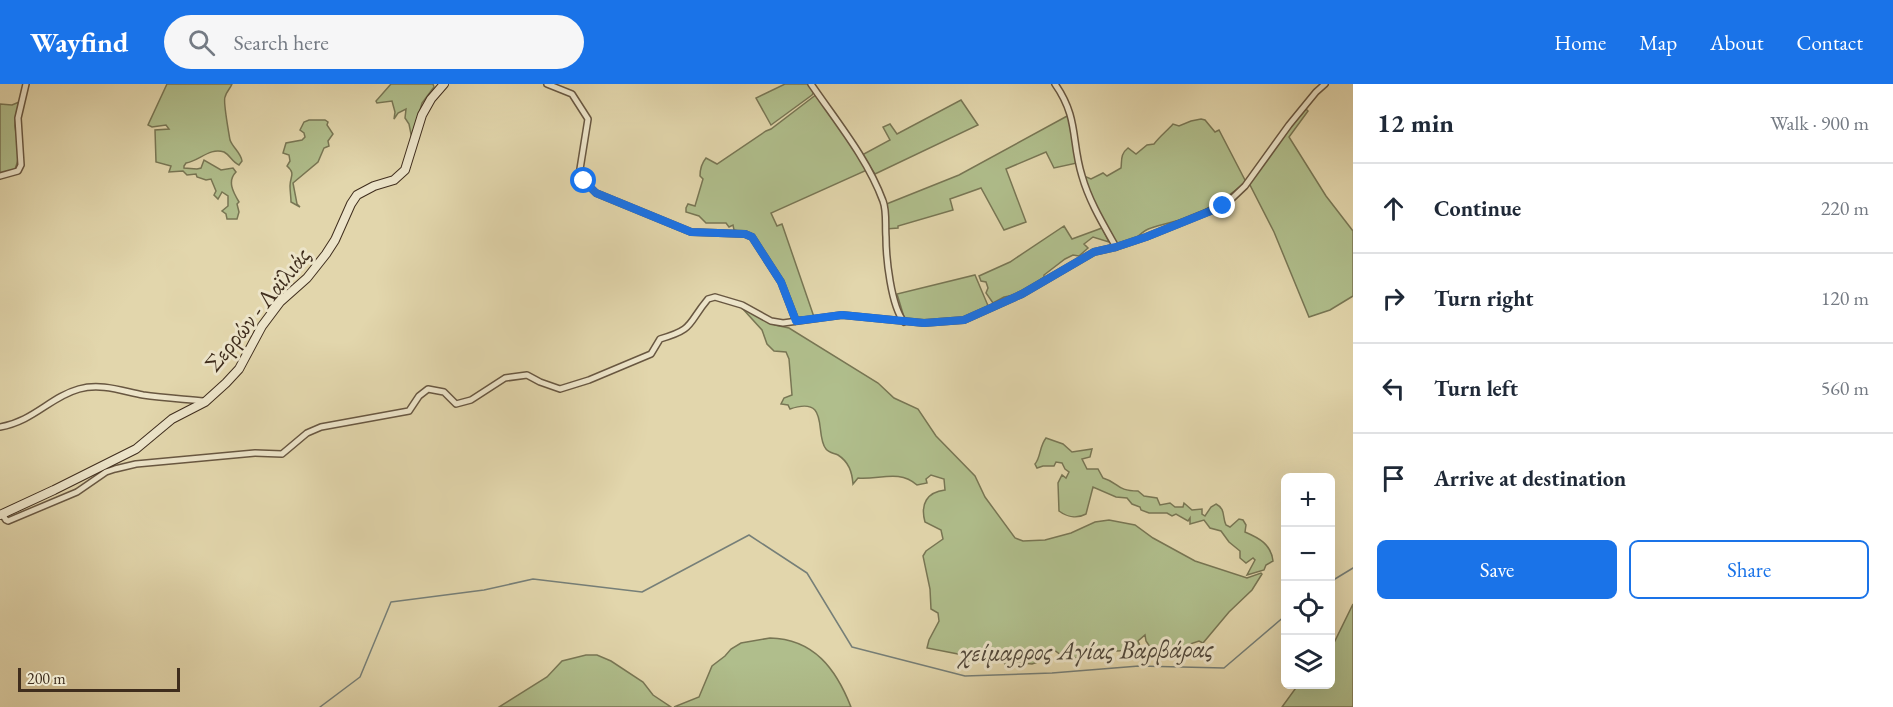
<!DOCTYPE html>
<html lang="en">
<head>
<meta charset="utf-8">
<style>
  :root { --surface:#fff; --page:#f6f6f7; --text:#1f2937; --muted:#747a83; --line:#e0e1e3; --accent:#1a73e8 }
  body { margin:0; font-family:"EB Garamond",serif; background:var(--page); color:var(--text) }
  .controls { position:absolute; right:18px; bottom:18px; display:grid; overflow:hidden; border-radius:9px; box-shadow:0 6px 24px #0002 }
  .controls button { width:54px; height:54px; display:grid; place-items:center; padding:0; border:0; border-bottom:2px solid var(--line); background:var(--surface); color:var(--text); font:30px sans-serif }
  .scale { position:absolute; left:18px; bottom:15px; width:162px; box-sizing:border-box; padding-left:6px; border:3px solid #3f2d1d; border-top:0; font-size:16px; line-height:21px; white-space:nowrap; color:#3f2d1d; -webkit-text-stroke:4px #ece4c9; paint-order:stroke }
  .stop { position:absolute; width:18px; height:18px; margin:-14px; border:4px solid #1a73e8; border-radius:50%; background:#fff }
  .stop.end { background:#1a73e8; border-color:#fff; box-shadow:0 2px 6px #0008 }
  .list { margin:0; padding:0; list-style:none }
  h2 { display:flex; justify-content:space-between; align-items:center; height:78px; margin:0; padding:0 24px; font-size:26px }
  h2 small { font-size:20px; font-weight:400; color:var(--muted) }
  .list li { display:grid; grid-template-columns:39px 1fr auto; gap:18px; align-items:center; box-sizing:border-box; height:90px; padding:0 24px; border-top:2px solid var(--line) }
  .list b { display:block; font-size:22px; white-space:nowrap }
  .list em { font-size:20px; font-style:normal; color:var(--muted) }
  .actions { display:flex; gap:12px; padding:18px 24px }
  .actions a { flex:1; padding:14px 0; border:2px solid var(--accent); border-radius:9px; text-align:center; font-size:21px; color:var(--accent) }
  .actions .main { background:var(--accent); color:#fff }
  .icon { flex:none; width:33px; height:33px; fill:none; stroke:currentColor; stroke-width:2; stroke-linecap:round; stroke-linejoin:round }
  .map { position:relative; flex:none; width:1353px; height:623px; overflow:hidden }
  header { display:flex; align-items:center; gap:36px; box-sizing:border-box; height:84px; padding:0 30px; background:var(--accent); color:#fff }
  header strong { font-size:28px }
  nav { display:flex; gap:33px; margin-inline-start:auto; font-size:21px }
  .search { width:420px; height:54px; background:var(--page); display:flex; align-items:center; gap:15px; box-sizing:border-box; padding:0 21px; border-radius:33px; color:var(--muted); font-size:22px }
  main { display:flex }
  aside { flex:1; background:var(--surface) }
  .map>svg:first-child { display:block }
  .green { fill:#b0be8c; stroke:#787654; stroke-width:1.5 }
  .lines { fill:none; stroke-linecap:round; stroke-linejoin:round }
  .stream { stroke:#767f78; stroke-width:1.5 }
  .minor-casing { stroke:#685741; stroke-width:8 }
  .secondary-casing { stroke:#3f2d1d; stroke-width:10 }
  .minor { stroke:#ece4c9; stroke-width:5 }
  .secondary { stroke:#ece4c9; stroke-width:8 }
  .route { stroke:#1a73e8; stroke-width:8 }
  .labels { text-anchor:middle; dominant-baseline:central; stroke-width:6; stroke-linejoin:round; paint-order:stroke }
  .street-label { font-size:24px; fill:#3f2d1d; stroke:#ece4c9 }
  .water-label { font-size:26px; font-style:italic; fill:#51483b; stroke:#ece4c9 }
</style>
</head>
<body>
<header>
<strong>Wayfind</strong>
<div class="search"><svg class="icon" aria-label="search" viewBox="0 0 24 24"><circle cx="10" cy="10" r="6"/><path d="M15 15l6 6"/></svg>Search here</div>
<nav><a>Home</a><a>Map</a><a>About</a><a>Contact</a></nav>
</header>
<main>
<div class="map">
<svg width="1353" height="623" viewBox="0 0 1353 623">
  <rect width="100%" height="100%" fill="#e2d6ac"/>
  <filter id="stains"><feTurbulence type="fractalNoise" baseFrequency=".00333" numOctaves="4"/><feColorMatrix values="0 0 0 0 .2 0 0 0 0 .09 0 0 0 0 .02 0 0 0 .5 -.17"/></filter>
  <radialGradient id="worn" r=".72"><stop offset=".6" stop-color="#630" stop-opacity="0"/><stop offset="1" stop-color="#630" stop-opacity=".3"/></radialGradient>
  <g class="green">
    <path d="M167,0H232C230,5 226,8 225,13C223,17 229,50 230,56C233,64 241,69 242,77L239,81C232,78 230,71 224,68C210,63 199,77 186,79L184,82V84L197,85L201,84L204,76L221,86L233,84L236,88C227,97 233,108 239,118L237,120L239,128L237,135H227L226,130L222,127L228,122V112L222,108L218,115L214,111L216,107L211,95L206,96L197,93L196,90L187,91L183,87L169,88L171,82L156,78L155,46L169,45L166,41L152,43L148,41Z"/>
    <polygon points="391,0 433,0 434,3 422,19 412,55 409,40 405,34 406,25 398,29 394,35 395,28 392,17 377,19 376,17"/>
    <polygon points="785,0 810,0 814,8 812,11 771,41 756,14"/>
    <path d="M817,10L867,86L771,129L777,142L782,140L814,233H797L791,219L750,150L734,146L733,141L729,143L726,139H706L699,132L686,128V124L688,120L695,122L703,95L700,92C700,85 701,80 706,74L717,80L766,47L771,45Z"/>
    <polygon points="961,16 978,41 875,90 862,71 890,56 883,43 890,40 897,50"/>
    <path d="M19,18C17,26 15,34 15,42C17,58 22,72 14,87L0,90V20L12,21Z"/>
    <polygon points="1306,25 1308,27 1289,53 1326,112 1353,147 1353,212 1330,226 1309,233 1274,148 1249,99 1286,48"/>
    <polygon points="1069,31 1077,79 1054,84 1046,68 1006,85 1026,138 1004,146 981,104 950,115 953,126 898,142 898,144 886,145 886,121 889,119 959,91"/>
    <path d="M1201,35L1205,36L1215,48L1219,46L1246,98C1228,113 1208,126 1186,134C1175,138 1162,140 1151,144C1144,146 1141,150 1136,154C1131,157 1124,158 1118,160L1116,159L1091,114L1084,92L1091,95L1103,89L1107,92L1121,84C1122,77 1120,70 1128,64L1136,70L1147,61L1154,60C1160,52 1167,47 1173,40L1179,42L1191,37Z"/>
    <path d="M309,36H325L328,38L327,41L333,50L328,57L329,62L324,64L318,78L293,99L297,120L300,123L291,118C291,113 290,107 290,102C290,92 296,90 287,82L290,77L289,71L283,69L286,59L302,56L305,53L304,49L300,46L304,38Z"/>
    <polygon points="1064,142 1072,155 1102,144 1109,158 1093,153 1084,160 1088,164 1079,172 1073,171 1065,175 1044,191 1044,193 1019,210 1004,213 993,219 986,209 988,204 986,198 981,197 979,192 1010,178"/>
    <polygon points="975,191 989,224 963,235 911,237 904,233 897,210"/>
    <path d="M742,224L775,241L789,244L878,299L894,314L918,325L936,352L975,392L985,413L1015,454L1023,457L1045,456L1071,449L1095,438L1109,436L1135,441L1153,454L1195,477L1247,494L1261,489L1262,490L1252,506L1229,528L1203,559L1199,557L1190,560L1188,565L1150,563L1146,557L1145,551L1138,557L1140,562L1145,564L1144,567C1131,564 1115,570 1103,565L1091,569L1087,566L1077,574L1061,571L1050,563L1046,567L1050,574L1032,580L1011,578L1007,582L1000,575L993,578L981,573L976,578L970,580L963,571L927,564L929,556L939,537L938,529L931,525L930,505L923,472L926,467L943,455L941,446L925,438C920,420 927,408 945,406L944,395L931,391L926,395L927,399L917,401C899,385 879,396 858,394L853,400C852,388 849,378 838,371C834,369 829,369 826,365C814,351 831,311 790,325L788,321L781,320L784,314L792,311L789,275L786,268L774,267L767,260L762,246Z"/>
    <path d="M1046,354L1063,360L1072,368L1092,365L1090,373L1082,375L1087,385H1098L1103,394C1120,399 1116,407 1138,407L1144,412L1157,414L1160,421L1170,419L1175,423H1183L1184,419L1192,426L1202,425V430L1205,432L1211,423L1216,420C1226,425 1222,433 1226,441L1230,443L1239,435L1243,436L1246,441L1245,448C1259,454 1271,460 1273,477L1266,481L1264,486L1247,491L1255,476L1253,474L1246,479L1240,474V467L1229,458L1221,447L1210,444L1204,436L1190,440V434L1188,437L1176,430L1172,432L1167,429H1149L1141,426L1140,423L1132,420L1127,414L1116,413L1093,403L1086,430C1077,435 1067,433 1059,427L1058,399L1062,391L1066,394L1069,388L1065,385L1062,379L1056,378L1054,382H1043L1037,384L1035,380C1041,373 1039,363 1046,354Z"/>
    <polygon points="1353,520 1353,623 1282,623 1298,601 1330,600 1331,565"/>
    <path d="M770,554C814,555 836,585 851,623H674L699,613L712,582L725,572L731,565L741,559Z"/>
    <polygon points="586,571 597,571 611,577 643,598 653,611 671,623 499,623 547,593 562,577"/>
  </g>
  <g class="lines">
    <g class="stream">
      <polyline points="1330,498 1353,484"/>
      <polyline points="320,623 360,593 391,518 484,506 533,495 642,508 749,451 807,489 852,563 965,592 1052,589 1139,582 1224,584 1286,531"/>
    </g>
    <g class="minor-casing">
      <g id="minor">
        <polyline points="547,0 572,10 588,35 580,85 584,97 596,109 691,148 745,150 752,153 781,198 796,237"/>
        <path d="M811,0C837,38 867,74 883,117C887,127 885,142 886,153C886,174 891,222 904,238"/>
        <path d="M1055,0C1079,34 1071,57 1082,92C1089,117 1103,140 1116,163"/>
        <polyline points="0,92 18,87 21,81 18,34 26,0"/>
        <path d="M0,343C34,337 50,313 79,305C101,299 122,307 143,311C163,314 184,315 204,317"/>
        <path d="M2,430L6,436L8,437L77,408L106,388L115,385L136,380L255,369L282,370L307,349L321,343L409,327L419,312L428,305L444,308L456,320L471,316L505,294L527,291L540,298L560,305L589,296L651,270L660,255C695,245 687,240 708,215L715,213L742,221L771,237L783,239L842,231L924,239L964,236L1022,210L1094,168L1116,163L1146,153L1225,121L1245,102L1289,41L1316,8L1325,0"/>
      </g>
    </g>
    <g class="secondary-casing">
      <polyline id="secondary" points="0,431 54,406 136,365 172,335 205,318 226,299 239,285 262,242 280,218 307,194 326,170 335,156 351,120 357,111 374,102 394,96 405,86 422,31 431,15 444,0"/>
    </g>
    <use href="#minor" class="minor"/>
    <use href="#secondary" class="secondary"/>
  </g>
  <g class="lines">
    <polyline class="route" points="584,97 596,109 691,148 745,150 752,153 781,198 796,237 842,231 924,239 964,236 1022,210 1094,168 1116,163 1146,153 1223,122"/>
  </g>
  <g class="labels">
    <g class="street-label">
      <text transform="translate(257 225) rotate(-51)">Σερρών - Λαϊλιάς</text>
    </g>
    <g class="water-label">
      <text transform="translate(1087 566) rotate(-1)">χείμαρρος Αγίας Βαρβάρας</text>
    </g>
  </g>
  <rect width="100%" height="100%" filter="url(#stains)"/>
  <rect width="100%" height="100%" fill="url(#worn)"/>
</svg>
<div class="controls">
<button>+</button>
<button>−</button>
<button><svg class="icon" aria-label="locate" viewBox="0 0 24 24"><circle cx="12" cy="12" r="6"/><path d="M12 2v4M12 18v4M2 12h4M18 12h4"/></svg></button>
<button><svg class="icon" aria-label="layers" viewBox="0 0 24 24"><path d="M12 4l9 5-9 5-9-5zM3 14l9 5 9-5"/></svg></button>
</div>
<div class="scale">200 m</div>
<div class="stop" style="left:584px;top:97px"></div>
<div class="stop end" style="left:1223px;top:122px"></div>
</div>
<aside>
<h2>12 min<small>Walk · 900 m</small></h2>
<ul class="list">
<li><svg class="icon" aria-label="ahead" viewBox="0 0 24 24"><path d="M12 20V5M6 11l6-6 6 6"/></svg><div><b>Continue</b></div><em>220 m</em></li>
<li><svg class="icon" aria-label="right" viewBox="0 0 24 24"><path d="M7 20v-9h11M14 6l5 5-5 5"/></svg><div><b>Turn right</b></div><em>120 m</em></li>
<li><svg class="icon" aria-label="left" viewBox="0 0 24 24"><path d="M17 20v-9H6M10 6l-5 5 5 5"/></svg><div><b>Turn left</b></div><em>560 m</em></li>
<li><svg class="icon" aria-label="arrive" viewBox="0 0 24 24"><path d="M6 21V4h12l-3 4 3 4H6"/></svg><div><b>Arrive at destination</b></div></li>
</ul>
<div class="actions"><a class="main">Save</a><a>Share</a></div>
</aside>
</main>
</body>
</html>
